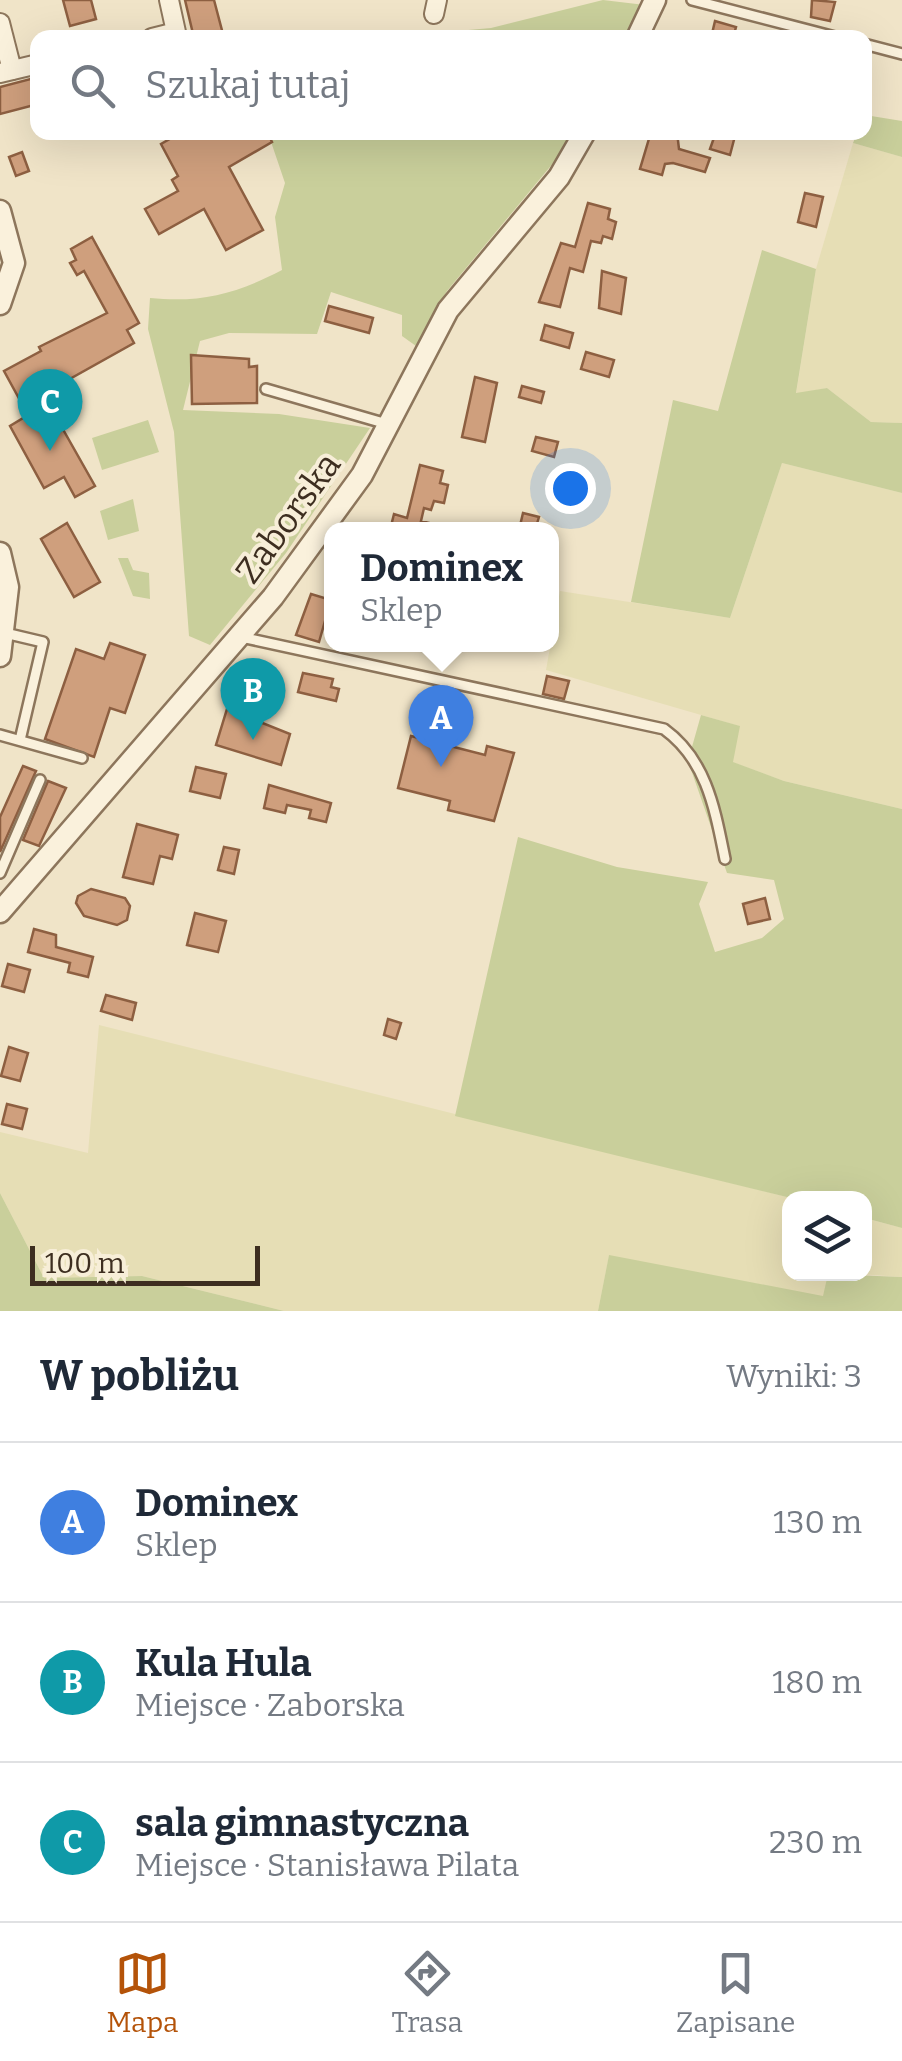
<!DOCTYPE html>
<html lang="pl">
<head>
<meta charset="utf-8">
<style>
  :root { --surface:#fff; --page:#f6f6f7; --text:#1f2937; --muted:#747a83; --line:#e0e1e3; --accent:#b45309 }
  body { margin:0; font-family:Bitter,serif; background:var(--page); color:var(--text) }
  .controls { position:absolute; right:30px; bottom:30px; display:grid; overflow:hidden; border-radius:20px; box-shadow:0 10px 40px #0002 }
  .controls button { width:90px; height:90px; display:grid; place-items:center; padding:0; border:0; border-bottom:2px solid var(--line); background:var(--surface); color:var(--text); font:50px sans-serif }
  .scale { position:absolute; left:30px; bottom:25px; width:230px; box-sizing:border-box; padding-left:10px; border:5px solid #3d2e20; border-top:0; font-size:28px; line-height:35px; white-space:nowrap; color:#3d2e20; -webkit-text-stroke:8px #f7eed8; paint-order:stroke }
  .you { position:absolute; left:570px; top:488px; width:35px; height:35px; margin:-25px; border:8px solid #fff; border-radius:50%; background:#1a73e8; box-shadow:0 0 0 15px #1a73e833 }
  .badge { display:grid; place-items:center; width:65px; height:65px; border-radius:50%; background:var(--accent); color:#fff; font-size:32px; font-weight:700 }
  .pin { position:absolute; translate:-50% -82px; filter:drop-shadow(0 2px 5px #0008) }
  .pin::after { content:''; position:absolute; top:52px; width:35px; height:30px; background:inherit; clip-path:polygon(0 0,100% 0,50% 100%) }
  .popup { position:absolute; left:324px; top:522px; width:235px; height:130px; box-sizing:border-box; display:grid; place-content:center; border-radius:20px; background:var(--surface); filter:drop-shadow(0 2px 8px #0005); font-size:32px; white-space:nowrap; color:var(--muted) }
  .popup b { font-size:38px; color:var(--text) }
  .popup::after { content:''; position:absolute; left:50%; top:100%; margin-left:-20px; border:20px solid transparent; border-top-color:var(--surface) }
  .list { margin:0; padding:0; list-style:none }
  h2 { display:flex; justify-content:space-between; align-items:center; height:130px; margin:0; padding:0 40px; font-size:42px }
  h2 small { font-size:32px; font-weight:400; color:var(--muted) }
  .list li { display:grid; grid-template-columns:65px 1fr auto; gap:30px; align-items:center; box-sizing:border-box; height:160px; padding:0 40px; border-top:2px solid var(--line) }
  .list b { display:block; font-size:38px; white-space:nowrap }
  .list p { margin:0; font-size:32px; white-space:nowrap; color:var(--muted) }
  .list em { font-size:32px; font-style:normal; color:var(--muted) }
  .icon { flex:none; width:55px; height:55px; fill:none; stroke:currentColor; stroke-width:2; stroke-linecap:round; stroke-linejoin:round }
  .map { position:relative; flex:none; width:902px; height:1311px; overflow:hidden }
  .search { position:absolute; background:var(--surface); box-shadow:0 10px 40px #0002; left:30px; right:30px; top:30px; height:110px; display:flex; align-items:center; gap:25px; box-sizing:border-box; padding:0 35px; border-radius:20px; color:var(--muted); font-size:38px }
  .sheet { height:610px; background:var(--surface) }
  nav { display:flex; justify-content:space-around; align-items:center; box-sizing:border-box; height:140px; border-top:2px solid var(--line); background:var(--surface); font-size:28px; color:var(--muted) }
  nav a { display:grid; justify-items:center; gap:5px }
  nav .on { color:var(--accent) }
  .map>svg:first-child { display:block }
  .farmland { fill:#e6deb5 }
  .green { fill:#c9cf9b }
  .building { fill:#cf9f7d; stroke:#8d5f41; stroke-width:2.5 }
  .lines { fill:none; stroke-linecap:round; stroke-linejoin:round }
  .service-casing { stroke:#8d765c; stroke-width:14 }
  .minor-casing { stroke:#8d765c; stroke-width:22 }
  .tertiary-casing { stroke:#8d765c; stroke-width:25 }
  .service { stroke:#faf1dc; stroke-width:9 }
  .minor { stroke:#faf1dc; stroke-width:18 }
  .tertiary { stroke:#faf1dc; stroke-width:20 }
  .labels { text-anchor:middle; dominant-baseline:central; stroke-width:8; stroke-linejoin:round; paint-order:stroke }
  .street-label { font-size:35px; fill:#3d2e20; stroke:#f7eed8 }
</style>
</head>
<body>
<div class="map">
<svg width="902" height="1311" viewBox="0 0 902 1311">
  <rect width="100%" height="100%" fill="#f0e4c8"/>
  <g class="farmland">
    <polygon points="853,143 902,157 902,423 871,422 827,388 796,394 816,269"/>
    <polygon points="782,463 902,493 902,809 784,781 732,762 739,726 546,670 560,591 730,618"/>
    <polygon points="99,1025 791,1198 790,1274 828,1274 824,1297 609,1256 598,1311 284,1311 142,1276 44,1278 0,1193 0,1132 88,1153"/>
    <polygon points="865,1218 902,1228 902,1277 859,1274 864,1274"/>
  </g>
  <g class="green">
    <polygon points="603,0 645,5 630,37 377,38 491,28"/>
    <polygon points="865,115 902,121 902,157 853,143 857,133 864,132"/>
    <path d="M268,133H578L447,291L416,346L402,336V315L331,292L317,334L229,333L200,341L183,410L279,414L370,428L286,553L210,645L189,636L174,432L148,329L150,298C201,303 236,294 282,270L275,217L285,183Z"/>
    <polygon points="762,250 816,269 796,393 827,388 871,422 902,423 902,493 782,463 730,618 631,602 673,400 718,411"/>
    <polygon points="148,420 159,452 102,470 92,438"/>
    <polygon points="133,499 139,531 108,540 100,511"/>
    <polygon points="128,558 133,570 149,573 150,599 133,596 118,558"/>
    <polygon points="701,715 740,726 733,762 784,781 902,809 902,1228 865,1218 864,1198 791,1198 455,1116 518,837 617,867 708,882 699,904 715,952 762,938 784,919 774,880 727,873 688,761"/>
    <polygon points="0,1193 44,1278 142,1276 284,1311 0,1311"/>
    <polygon points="609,1255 823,1296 828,1274 902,1277 902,1311 598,1311"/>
  </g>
  <g class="building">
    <polygon points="63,0 91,0 96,19 70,26"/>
    <polygon points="185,0 214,0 224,38 194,38"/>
    <polygon points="812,0 835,2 830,21 811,17"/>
    <polygon points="715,21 736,27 733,38 711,38"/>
    <polygon points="38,77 38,104 0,114 0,87"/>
    <polygon points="182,132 267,132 272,142 229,167 263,230 226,250 204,209 159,234 145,209 178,191 172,180 178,176 161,144"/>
    <polygon points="651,132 677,132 679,149 710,158 705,172 673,163 665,164 662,175 640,169"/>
    <polygon points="716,132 736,132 730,155 710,149"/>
    <polygon points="22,152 29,171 16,176 9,157"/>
    <polygon points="805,193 823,197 816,227 798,222"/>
    <polygon points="588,203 610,209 608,219 616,222 612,239 603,236 601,243 591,241 583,272 570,268 560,307 539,302 561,243 575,247"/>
    <polygon points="92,237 139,323 127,330 134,343 43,394 95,486 75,497 64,477 44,488 10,426 28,415 4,371 41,351 39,347 107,313 84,271 77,275 70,263 76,260 71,249"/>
    <polygon points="602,271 626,278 621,314 599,308"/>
    <polygon points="329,306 373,318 369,333 325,321"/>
    <polygon points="545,325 573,333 569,348 541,340"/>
    <polygon points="586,352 614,360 609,377 581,369"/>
    <polygon points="191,355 249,359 249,367 257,366 257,403 192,404"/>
    <polygon points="475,377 497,383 485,442 462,437"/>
    <polygon points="522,386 544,392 541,403 519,397"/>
    <polygon points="536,437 558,442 554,457 532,451"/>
    <polygon points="420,465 443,471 440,483 448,485 444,503 434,501 431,510 424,508 421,521 437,525 436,530 390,530 394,514 407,518"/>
    <polygon points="523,513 539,517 535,530 519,530"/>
    <polygon points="67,523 100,582 74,597 41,539"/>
    <polygon points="311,594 331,600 319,642 296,635"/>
    <polygon points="110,643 145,655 125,713 110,708 94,757 45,739 76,649 104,659"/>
    <polygon points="303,673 333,679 331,687 339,689 336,701 298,692"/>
    <polygon points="547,676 569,681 564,699 543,694"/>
    <polygon points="436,699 457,704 453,722 428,717 425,701 435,704"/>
    <polygon points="227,709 290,734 281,765 216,745"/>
    <polygon points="411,736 485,755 487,746 514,753 494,821 448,810 450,801 398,788"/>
    <polygon points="23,766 36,771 0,852 0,817"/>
    <polygon points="196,767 226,774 220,798 190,791"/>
    <polygon points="48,781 66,788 39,846 23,840"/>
    <polygon points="269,785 331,803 326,822 309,818 311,810 287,805 285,813 264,808"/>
    <polygon points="137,824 178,835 172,859 160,856 153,884 123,877"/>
    <polygon points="224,847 239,850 234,874 218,870"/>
    <polygon points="91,889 125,898 130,906 127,920 117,925 84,916 76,903 78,896"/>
    <polygon points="765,898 770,919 748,924 743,904"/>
    <polygon points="195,913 226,921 218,952 187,945"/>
    <polygon points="34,929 56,935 56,947 93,957 88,977 68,972 70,963 28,952"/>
    <polygon points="8,964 30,970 24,992 2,986"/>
    <polygon points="106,995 136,1003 132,1020 101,1011"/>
    <polygon points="388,1019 401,1023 396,1039 384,1035"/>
    <polygon points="9,1047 28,1053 20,1081 1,1076"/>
    <polygon points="7,1104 27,1109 22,1129 2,1124"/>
  </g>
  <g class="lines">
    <g class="service-casing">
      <g id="service">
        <polyline points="692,0 839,38"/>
        <polyline points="864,44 902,54"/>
        <polyline points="266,389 387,424"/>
        <polyline points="5,633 43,642 20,740"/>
        <path d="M241,637L664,729C707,760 715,810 725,859"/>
        <polyline points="0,735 82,758"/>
        <polyline points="0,873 40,780"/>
      </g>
    </g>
    <g class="minor-casing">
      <g id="minor">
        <polyline points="434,14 437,0"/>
        <polyline points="0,23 12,70"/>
        <polyline points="152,38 176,32 169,0"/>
        <polyline points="0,73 38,64"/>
      </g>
    </g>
    <g class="tertiary-casing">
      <g id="tertiary">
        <polyline points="637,38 655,0"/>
        <polyline points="0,211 14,263 0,304"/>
        <polyline points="0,553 8,587 0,656"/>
        <polyline points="0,912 273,597 362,475 448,310 559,177 585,132"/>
      </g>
    </g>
    <use href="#service" class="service"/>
    <use href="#minor" class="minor"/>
    <use href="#tertiary" class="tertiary"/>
  </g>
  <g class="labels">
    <g class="street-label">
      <text transform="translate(288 518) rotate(-54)">Zaborska</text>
    </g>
  </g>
</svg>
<div class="controls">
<button><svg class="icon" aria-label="layers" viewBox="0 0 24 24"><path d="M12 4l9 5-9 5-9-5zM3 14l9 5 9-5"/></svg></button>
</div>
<div class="scale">100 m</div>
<div class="you"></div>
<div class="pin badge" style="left:441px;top:767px;background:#3f7fe0">A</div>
<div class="popup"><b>Dominex</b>Sklep</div>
<div class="pin badge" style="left:253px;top:740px;background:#0f9aa8">B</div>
<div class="pin badge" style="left:50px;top:451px;background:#0f9aa8">C</div>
<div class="search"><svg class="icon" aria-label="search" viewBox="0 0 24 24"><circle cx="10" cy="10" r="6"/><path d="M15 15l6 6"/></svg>Szukaj tutaj</div>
</div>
<section class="sheet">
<h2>W pobliżu<small>Wyniki: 3</small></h2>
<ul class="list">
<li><span class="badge" style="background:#3f7fe0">A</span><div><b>Dominex</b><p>Sklep</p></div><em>130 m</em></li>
<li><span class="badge" style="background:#0f9aa8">B</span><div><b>Kula Hula</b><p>Miejsce · Zaborska</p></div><em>180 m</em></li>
<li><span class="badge" style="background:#0f9aa8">C</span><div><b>sala gimnastyczna</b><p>Miejsce · Stanisława Pilata</p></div><em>230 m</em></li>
</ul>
</section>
<nav>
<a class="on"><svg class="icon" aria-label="map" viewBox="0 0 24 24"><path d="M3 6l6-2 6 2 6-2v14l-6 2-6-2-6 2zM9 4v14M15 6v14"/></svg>Mapa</a>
<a><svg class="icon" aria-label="directions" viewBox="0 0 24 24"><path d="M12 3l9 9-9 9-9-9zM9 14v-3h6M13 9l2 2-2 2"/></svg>Trasa</a>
<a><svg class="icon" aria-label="saved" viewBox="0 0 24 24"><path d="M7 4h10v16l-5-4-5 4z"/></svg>Zapisane</a>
</nav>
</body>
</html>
